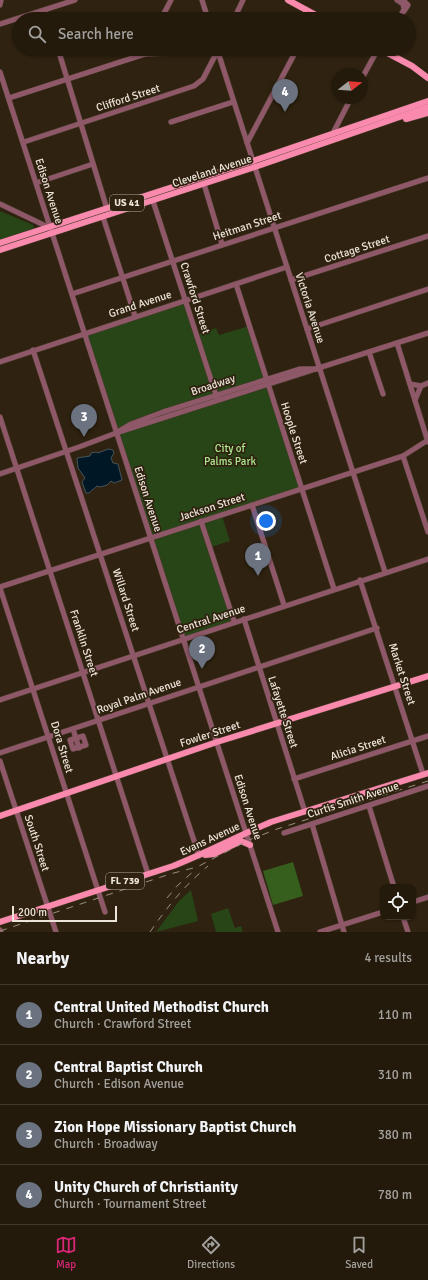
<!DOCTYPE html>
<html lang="en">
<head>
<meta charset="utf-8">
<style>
  :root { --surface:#231a0c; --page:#2b2315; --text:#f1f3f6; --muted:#a3a19d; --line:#40382d; --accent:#db2777 }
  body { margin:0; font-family:Signika,sans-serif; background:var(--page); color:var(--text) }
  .controls { position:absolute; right:12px; bottom:12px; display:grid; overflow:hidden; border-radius:8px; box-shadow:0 1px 3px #0004 }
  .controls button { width:36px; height:36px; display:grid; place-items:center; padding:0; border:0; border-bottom:1px solid var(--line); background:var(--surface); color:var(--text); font:20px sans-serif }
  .compass { position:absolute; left:332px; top:68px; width:36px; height:36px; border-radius:50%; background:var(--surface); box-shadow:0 1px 3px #0004; rotate:73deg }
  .scale { position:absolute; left:12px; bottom:10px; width:105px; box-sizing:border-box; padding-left:4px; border:2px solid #ede4d9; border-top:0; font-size:11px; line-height:14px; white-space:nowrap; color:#ede4d9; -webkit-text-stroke:3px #2f2210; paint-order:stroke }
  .you { position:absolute; left:266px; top:521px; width:14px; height:14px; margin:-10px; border:3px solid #fff; border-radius:50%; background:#1a73e8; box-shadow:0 0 0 6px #1a73e833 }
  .badge { display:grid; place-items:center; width:26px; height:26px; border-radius:50%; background:var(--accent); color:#fff; font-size:13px; font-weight:700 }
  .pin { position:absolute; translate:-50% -33px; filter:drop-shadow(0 1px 2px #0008) }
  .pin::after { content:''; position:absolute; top:21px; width:14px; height:12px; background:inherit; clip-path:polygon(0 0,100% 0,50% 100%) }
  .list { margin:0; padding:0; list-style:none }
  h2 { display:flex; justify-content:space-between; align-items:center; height:52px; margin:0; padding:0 16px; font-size:17px }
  h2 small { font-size:13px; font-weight:400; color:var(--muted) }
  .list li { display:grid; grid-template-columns:26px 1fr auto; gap:12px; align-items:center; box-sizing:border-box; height:60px; padding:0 16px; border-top:1px solid var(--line) }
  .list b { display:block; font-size:15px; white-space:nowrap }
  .list p { margin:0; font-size:13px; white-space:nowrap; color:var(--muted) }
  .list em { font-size:13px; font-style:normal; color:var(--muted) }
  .icon { flex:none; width:22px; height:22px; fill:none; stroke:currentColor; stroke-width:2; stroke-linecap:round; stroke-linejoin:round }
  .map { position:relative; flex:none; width:428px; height:932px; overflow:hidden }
  .search { position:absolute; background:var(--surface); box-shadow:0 1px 3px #0004; left:12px; right:12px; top:12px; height:44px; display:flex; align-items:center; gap:10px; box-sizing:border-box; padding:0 14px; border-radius:22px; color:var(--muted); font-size:15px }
  .sheet { height:292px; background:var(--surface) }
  nav { display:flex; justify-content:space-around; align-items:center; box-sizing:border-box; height:56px; border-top:1px solid var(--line); background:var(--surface); font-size:11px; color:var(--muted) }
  nav a { display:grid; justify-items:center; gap:2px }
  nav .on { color:var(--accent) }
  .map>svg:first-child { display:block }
  .green { fill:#274516 }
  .forest { fill:#365e1d }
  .water { fill:#001725; stroke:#47545b }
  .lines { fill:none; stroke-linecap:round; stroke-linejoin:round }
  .minor-casing { stroke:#4a3d2c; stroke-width:6 }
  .major-casing { stroke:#4a3d2c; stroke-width:7 }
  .minor { stroke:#8e5868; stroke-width:5 }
  .major { stroke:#f989ad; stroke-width:6 }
  .rail { stroke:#998e80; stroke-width:1; stroke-dasharray:7 7; stroke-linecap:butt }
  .labels { text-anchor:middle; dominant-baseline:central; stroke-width:3.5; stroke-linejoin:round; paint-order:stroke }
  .shield { fill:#2f2210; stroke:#b4aa9d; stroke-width:1 }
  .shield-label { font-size:10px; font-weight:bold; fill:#ede4d9 }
  .street-label { font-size:11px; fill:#ede4d9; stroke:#2f2210 }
  .park-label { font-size:11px; fill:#ade98e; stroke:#2f2210 }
</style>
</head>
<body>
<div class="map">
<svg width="428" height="932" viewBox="0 0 428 932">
  <rect width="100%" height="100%" fill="#2f2210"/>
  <g class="green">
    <polygon points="0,211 33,225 34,228 0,240"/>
    <polygon points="185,301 196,335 216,328 219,335 249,326 265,378 116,431 86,333"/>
    <polygon points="268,386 301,488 151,537 117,433"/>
    <polygon points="222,516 230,541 211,547 203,522"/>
    <polygon points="201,522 233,620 184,637 152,538"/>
    <polygon points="191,890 198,921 156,932 179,901"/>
    <polygon points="228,908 235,928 241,926 243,932 216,932 211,914"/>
  </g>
  <polygon class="forest" points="293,862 303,896 273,905 263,871"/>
  <polygon class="water" points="108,449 113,450 114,453 111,458 113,463 118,464 122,480 114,483 111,481 107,485 100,487 97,486 89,493 86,493 82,482 85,478 78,468 77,458 90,456 91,453 96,452 98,453"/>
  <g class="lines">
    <g class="minor-casing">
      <g id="minor">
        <polyline points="202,0 208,19"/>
        <polyline points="397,0 403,4 404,9 399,19"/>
        <polyline points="401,2 405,2 408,5 404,11"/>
        <polyline points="0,5 1,0"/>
        <polyline points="45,10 48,19"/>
        <polyline points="161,19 171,0"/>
        <polyline points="234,19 243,0"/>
        <polyline points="0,24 75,0"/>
        <polyline points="58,49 107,209"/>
        <polyline points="217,49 385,572"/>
        <polyline points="145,54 217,51"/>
        <polyline points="0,72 278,932"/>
        <polyline points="362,78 378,49"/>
        <polyline points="9,98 145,54 147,49"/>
        <polyline points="171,122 233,102"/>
        <polyline points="332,135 351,98"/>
        <polyline points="24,142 194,86 203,79 218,50"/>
        <polyline points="247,143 297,49"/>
        <polyline points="36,183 93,164"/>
        <polyline points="204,184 222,244"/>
        <polyline points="153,201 217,398"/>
        <polyline points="0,204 48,227"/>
        <polyline points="103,217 135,316"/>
        <polyline points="291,280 428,236"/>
        <polyline points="236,284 334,589"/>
        <polyline points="72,294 428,178"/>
        <polyline points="307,329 428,289"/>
        <polyline points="397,343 428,442"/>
        <polyline points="33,350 199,856"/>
        <polyline points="369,352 383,394"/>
        <polyline points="0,362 287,267"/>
        <polyline points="410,384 421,386 428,383"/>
        <polyline points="415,400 421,386"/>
        <polyline points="0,417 148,874"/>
        <polyline points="119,432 428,333"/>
        <polyline points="403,456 428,532"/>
        <polyline points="0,474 79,447 116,433 131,424 163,412 300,369 319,369"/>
        <polyline points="252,505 284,605"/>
        <polyline points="201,521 234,621"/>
        <polyline points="360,580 423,774"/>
        <polyline points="0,587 403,456 428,440"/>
        <polyline points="0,588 105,912"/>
        <polyline points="244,619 305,812"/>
        <polyline points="0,700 428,559"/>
        <polyline points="73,729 79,748"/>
        <polygon points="83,736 86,745 73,749 70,740"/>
        <polyline points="0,753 377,628"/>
        <polyline points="0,761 56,932"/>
        <polyline points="294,779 428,736"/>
        <polyline points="369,806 394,887"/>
        <polyline points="312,824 344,932"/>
        <polyline points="284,833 428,786"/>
        <polyline points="413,902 428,897"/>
        <polyline points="403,917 408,932"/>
        <polyline points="0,930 1,932"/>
        <polyline points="320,932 383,912"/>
      </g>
    </g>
    <g class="major-casing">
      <g id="major">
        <polyline points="288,0 323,19"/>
        <polyline points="380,49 412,66 428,78"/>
        <polyline points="406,119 428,113"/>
        <polyline points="0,243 253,161 428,101"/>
        <polyline points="0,250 255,167 428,107"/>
        <polyline points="0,816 217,742 428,676"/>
        <polyline points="205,855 214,854 241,841 250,845"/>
        <path d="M0,922L173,866C206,853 238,836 271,822L428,773"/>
      </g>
    </g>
    <use href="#minor" class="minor"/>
    <use href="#major" class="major"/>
    <g class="rail">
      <polyline points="167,898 178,885 195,870"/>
      <polyline points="0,931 170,874 197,867 249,840 277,829 428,781"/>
      <path d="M150,932C167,907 185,885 208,866"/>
    </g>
  </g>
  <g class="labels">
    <g class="shield">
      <rect x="110" y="195" width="34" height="16" rx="3"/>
      <rect x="106" y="873" width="38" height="16" rx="3"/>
    </g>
    <g class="shield-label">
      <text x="127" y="203">US 41</text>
      <text x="125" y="881">FL 739</text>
    </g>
    <g class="street-label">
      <text transform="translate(128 98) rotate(-18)">Clifford Street</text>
      <text transform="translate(212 171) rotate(-18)">Cleveland Avenue</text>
      <text transform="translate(49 191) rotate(72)">Edison Avenue</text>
      <text transform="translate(247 226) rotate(-18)">Heitman Street</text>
      <text transform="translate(357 249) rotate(-18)">Cottage Street</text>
      <text transform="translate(195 298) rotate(72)">Crawford Street</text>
      <text transform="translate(140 304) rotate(-18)">Grand Avenue</text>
      <text transform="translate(310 308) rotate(72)">Victoria Avenue</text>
      <text transform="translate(213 385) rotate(-18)">Broadway</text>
      <text transform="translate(294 433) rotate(72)">Hoople Street</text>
      <text transform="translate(148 499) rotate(72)">Edison Avenue</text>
      <text transform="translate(212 507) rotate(-18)">Jackson Street</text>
      <text transform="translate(126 600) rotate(72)">Willard Street</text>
      <text transform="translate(211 619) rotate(-18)">Central Avenue</text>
      <text transform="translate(84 643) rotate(72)">Franklin Street</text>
      <text transform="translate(402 674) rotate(72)">Market Street</text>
      <text transform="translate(139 696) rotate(-19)">Royal Palm Avenue</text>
      <text transform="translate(283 712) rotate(72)">Lafayette Street</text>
      <text transform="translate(210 734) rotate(-18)">Fowler Street</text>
      <text transform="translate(62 747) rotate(73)">Dora Street</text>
      <text transform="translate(358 748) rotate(-18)">Alicia Street</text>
      <text transform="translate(353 800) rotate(-18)">Curtis Smith Avenue</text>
      <text transform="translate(248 807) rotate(72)">Edison Avenue</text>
      <text transform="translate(210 839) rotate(-25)">Evans Avenue</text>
      <text transform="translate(37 843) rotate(72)">South Street</text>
    </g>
    <g class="park-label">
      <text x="230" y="448">City of<tspan x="230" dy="13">Palms Park</tspan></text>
    </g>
  </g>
</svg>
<div class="controls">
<button><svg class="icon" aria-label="locate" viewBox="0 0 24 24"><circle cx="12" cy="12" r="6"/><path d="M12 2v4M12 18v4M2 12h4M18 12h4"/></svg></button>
</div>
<svg class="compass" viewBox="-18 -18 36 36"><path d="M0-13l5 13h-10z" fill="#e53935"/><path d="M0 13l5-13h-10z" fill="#a3a19d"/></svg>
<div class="scale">200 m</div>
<div class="you"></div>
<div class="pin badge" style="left:258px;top:576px;background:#6b7280">1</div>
<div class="pin badge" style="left:202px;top:669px;background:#6b7280">2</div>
<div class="pin badge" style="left:84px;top:437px;background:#6b7280">3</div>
<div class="pin badge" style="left:285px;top:112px;background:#6b7280">4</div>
<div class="search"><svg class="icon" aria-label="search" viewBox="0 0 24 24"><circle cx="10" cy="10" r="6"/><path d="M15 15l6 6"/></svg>Search here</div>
</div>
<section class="sheet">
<h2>Nearby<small>4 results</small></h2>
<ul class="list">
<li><span class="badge" style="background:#6b7280">1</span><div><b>Central United Methodist Church</b><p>Church · Crawford Street</p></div><em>110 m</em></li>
<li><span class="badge" style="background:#6b7280">2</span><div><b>Central Baptist Church</b><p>Church · Edison Avenue</p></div><em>310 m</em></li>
<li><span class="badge" style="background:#6b7280">3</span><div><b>Zion Hope Missionary Baptist Church</b><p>Church · Broadway</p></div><em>380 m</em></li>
<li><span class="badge" style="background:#6b7280">4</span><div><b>Unity Church of Christianity</b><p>Church · Tournament Street</p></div><em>780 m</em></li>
</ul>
</section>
<nav>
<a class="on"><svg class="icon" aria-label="map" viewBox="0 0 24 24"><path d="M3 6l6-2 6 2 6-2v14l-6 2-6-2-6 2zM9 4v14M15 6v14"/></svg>Map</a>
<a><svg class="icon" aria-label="directions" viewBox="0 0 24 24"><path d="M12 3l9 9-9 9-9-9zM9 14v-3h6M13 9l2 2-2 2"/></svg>Directions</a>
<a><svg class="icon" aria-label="saved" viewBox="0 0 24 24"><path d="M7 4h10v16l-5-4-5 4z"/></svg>Saved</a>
</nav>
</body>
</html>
